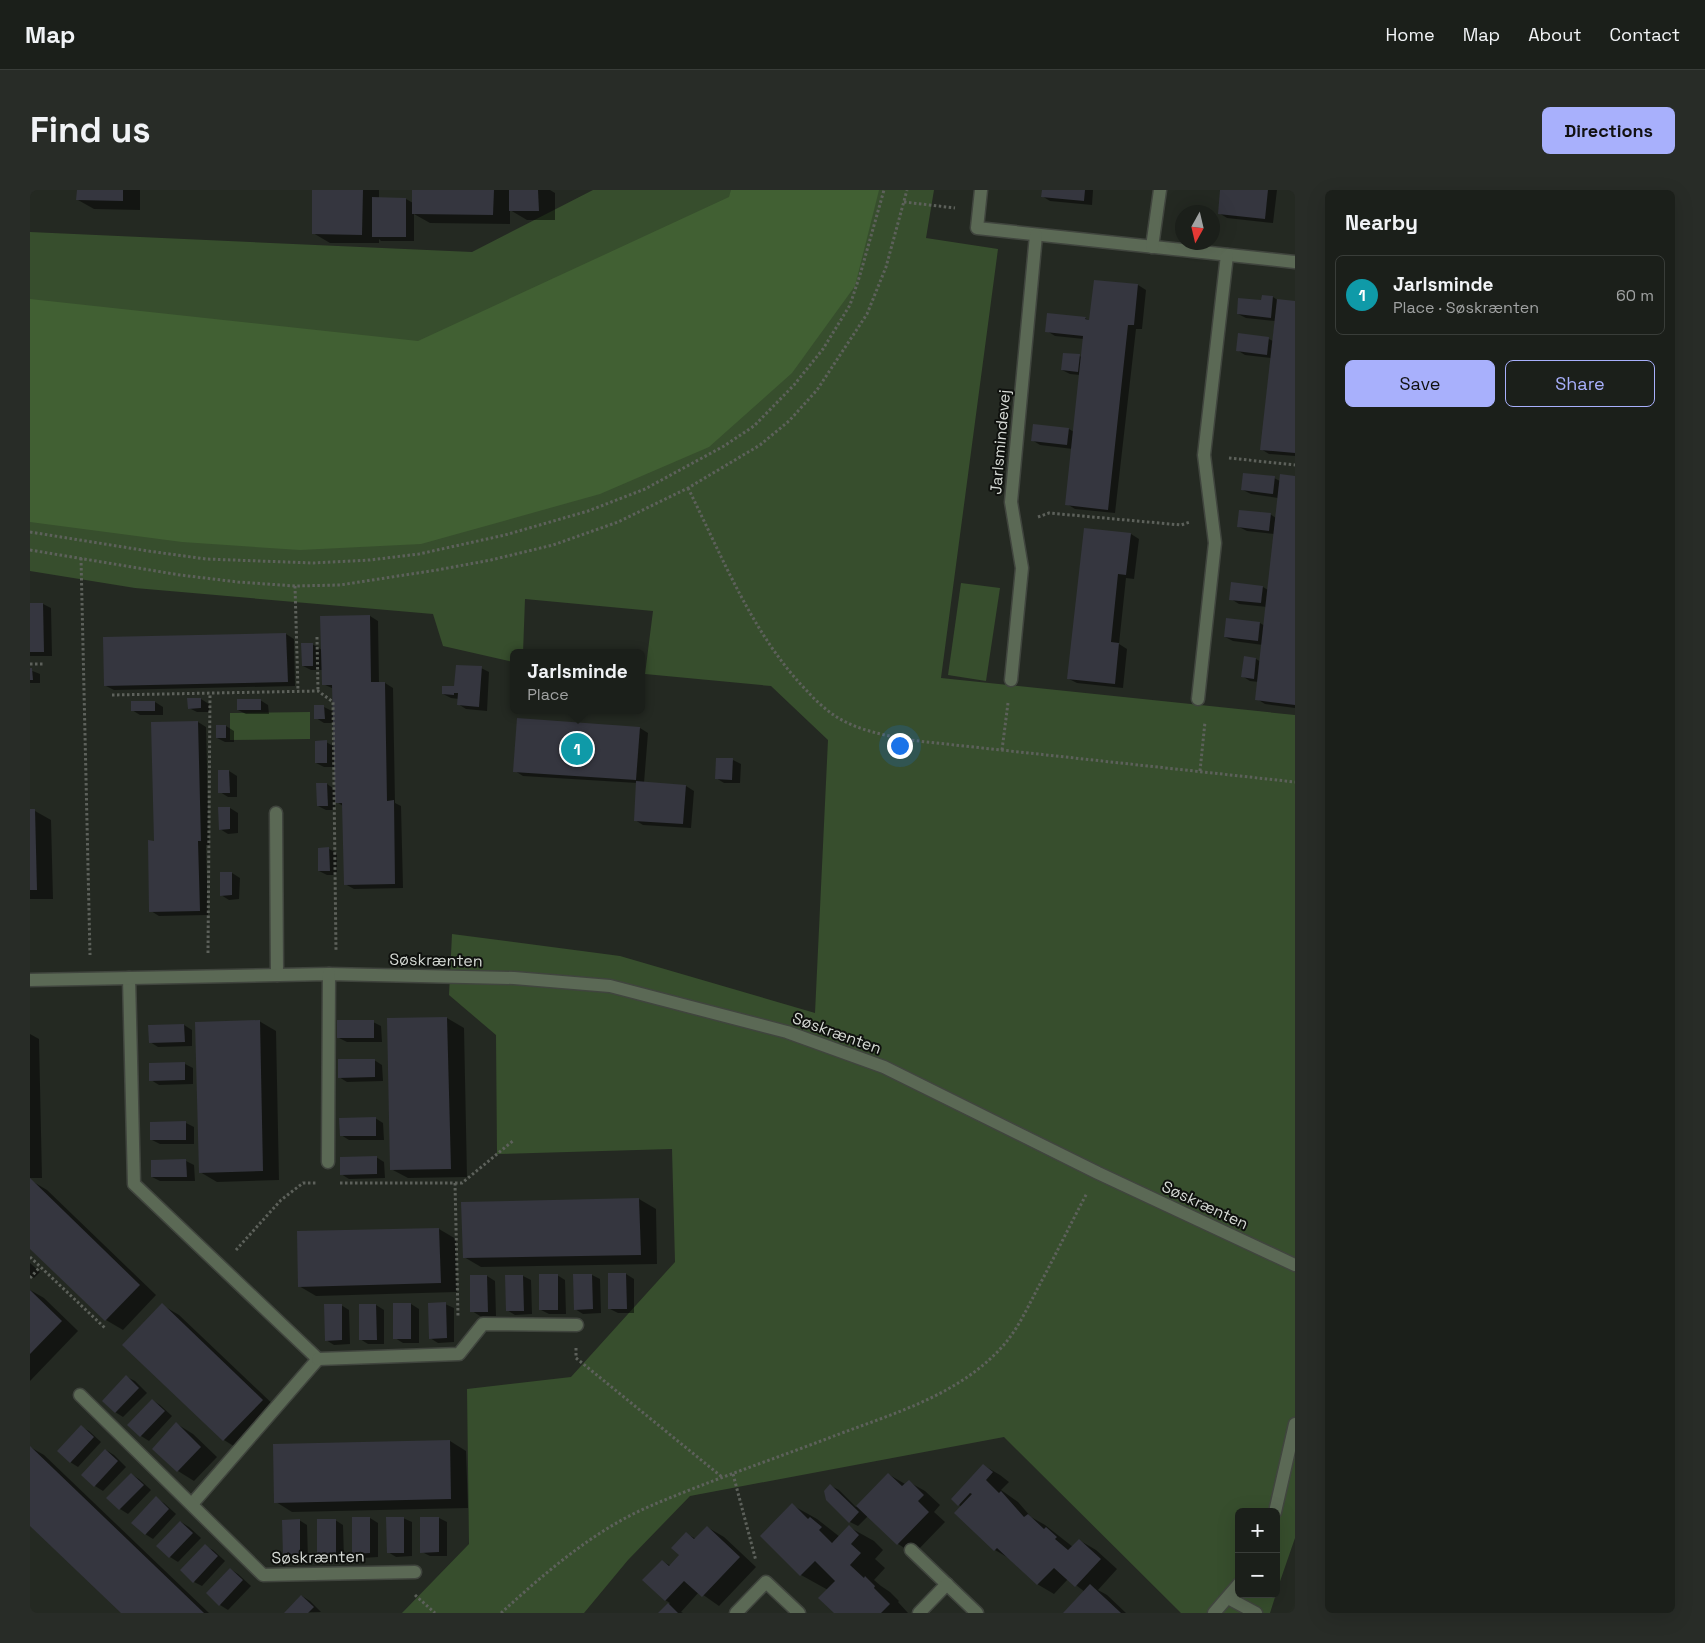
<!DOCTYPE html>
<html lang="en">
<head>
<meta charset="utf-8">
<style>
  :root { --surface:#1b1f1a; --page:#282c27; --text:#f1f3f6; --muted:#a0a2a2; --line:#393d39; --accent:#a8b0fc }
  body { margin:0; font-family:"Space Grotesk",sans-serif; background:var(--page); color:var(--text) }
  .controls { position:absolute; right:15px; bottom:15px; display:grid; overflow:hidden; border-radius:8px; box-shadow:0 5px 20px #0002 }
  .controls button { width:45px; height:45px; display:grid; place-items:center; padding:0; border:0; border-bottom:1px solid var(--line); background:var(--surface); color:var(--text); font:25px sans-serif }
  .compass { position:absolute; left:1145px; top:15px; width:45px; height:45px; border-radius:50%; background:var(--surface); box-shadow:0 5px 20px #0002; rotate:188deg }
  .you { position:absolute; left:869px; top:555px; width:18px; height:18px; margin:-12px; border:4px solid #fff; border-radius:50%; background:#1a73e8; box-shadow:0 0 0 8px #1a73e833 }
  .badge { display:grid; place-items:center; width:32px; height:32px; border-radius:50%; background:var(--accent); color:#fff; font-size:16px; font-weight:700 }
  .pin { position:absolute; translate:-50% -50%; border:2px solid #fff; box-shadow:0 1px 5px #0006 }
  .popup { position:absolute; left:480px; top:459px; width:135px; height:65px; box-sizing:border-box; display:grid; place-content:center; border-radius:8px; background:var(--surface); filter:drop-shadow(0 1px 4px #0005); font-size:16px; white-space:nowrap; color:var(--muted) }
  .popup b { font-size:19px; color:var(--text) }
  .popup::after { content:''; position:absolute; left:50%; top:100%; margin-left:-10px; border:10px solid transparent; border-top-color:var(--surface) }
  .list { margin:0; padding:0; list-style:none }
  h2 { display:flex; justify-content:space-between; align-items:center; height:65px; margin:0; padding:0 20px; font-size:21px }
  h2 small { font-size:16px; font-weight:400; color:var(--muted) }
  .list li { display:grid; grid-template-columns:32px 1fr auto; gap:15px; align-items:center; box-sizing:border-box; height:80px; margin:0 10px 10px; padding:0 10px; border:1px solid var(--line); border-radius:8px }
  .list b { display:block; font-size:19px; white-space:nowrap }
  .list p { margin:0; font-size:16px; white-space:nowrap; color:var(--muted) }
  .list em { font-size:16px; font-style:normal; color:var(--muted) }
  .actions { display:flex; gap:10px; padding:15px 20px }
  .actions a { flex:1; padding:11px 0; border:1px solid var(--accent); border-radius:8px; text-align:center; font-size:18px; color:var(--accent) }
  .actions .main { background:var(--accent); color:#111 }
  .map { position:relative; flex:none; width:1265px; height:1423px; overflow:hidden; border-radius:8px }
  header { display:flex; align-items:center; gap:30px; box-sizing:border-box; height:70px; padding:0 25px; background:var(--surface); border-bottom:1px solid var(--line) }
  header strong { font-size:24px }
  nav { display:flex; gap:28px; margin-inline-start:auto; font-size:18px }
  .intro { display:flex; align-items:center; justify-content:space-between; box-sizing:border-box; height:120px; padding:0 30px }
  h1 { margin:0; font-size:35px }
  .button { padding:12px 22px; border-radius:8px; background:var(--accent); color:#111; font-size:18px; font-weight:700 }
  main { display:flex; gap:30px; padding:0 30px }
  aside { flex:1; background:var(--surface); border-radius:8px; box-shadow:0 5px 20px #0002 }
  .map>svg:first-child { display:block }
  .green { fill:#374e2d }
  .forest { fill:#416033 }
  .shadow { fill:#0007 }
  .building { fill:#35363f }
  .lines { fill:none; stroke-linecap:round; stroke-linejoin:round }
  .lane-casing { stroke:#40453e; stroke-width:15 }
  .street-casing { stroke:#40453e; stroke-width:15 }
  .path { stroke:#5d615b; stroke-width:3; stroke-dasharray:2.5 2.5; stroke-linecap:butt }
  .lane { stroke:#5b6955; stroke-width:12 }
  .street { stroke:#5b6955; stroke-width:12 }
  .labels { text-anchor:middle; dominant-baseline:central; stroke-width:4; stroke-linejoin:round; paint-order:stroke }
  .street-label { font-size:16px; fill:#d5d9d4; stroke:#0f110e }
</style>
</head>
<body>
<header>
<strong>Map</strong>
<nav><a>Home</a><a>Map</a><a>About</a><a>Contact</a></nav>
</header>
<div class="intro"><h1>Find us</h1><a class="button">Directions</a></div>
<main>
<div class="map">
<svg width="1265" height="1423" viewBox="0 0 1265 1423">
  <rect width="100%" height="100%" fill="#242922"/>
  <g class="green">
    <polygon points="563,0 904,0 896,48 968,59 911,488 1265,525 1265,1348 1246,1403 1246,1322 1209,1322 1209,1404 1246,1404 1240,1423 1151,1423 974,1247 660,1306 598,1370 554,1423 372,1423 439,1354 437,1199 541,1187 645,1072 642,959 467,964 466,845 419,805 422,744 590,766 785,823 798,550 741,496 615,484 623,421 495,409 493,463 483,463 483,472 413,456 403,424 105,398 0,381 0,42 442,62"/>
    <polygon points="931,393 970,398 956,491 918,485"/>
    <polygon points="280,522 280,549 200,550 200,523"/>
  </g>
  <polygon class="forest" points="701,0 849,0 825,96 762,183 679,257 570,304 391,354 270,360 152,352 0,332 0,109 388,151 699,7"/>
  <g class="shadow">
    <polygon points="48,0 110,0 110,20 64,19 48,10"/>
    <polygon points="284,0 349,0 349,9 376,9 383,13 383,0 520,0 525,3 525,30 497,30 480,20 480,34 400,33 384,24 384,51 351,51 349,49 349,53 300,53 283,43"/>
    <polygon points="1013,0 1063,0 1062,15 1020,11 1012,6"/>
    <polygon points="1191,0 1247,0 1243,33 1197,28 1189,23"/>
    <polygon points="1065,91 1108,95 1116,100 1112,139 1106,139 1085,323 1045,319 1037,314 1043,259 1010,255 1002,250 1039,239 1044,242 1050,185 1040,184 1032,180 1049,166 1052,167 1054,149 1025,146 1017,141 1018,124 1055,128 1060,131"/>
    <polygon points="1233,106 1243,107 1249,111 1265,112 1265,266 1239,264 1231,259 1241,168 1215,165 1207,160 1239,149 1243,151 1245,131 1216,128 1208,124 1232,112"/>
    <polygon points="1265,287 1265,518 1235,514 1227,509 1229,492 1220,491 1212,486 1215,468 1226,469 1231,472 1233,455 1203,451 1195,447 1230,433 1235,436 1237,417 1209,414 1201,409 1233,397 1238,400 1244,344 1217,341 1209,337 1240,324 1246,328 1248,308 1221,304 1213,300 1244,288 1250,291"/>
    <polygon points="1101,344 1109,349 1104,389 1096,388 1089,454 1097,459 1093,498 1047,493 1039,489"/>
    <polygon points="0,414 13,414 21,418 22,466 0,466"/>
    <polygon points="340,426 348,431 349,493 355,493 363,498 365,613 371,616 373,698 324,699 315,694 313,616 305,611 305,620 296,620 288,616 297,594 306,600 305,577 294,577 286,573 296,552 305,557 304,533 294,533 286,528 294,517 304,522 304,499 293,494 293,480 281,480 273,476 282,454 292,460"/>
    <polygon points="256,444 264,449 265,496 84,500 76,496 74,448"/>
    <polygon points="451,478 459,482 457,521 436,519 428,514 429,509 421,508 413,504 426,497"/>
    <polygon points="0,480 10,484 10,493 0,493"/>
    <polygon points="171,509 179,514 179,522 167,522 159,518"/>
    <polygon points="230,510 238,515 239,524 216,524 208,520"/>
    <polygon points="125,512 133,517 133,525 110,525 102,520"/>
    <polygon points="168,532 176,537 179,655 176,655 178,725 129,726 121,721 125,652"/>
    <polygon points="196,536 204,541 204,552 195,552 187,548"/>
    <polygon points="610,538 618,543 614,593 656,596 664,601 661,638 613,635 605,630 607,593 493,586 485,581"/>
    <polygon points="703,570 711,574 710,593 694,593 686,588"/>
    <polygon points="199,581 207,586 207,607 198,607 190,602"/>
    <polygon points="200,618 208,623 208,643 198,644 190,639"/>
    <polygon points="0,621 5,621 21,630 23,709 0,709"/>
    <polygon points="299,659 307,663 307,685 297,685 289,681"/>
    <polygon points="202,683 210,688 209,709 199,710 191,705"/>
    <polygon points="417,828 434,838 437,987 378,988 361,979"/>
    <polygon points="229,831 246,841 249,990 187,992 170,982"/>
    <polygon points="343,832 351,836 352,852 317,852 309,848"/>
    <polygon points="154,835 162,840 162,856 128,857 120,852"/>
    <polygon points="0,844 9,849 12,988 0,988"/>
    <polygon points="344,870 352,875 353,891 317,892 309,887"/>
    <polygon points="155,874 163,878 163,894 129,895 121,890"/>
    <polygon points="345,928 353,933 354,950 319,950 311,945"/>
    <polygon points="156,933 164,937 164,954 130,954 122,950"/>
    <polygon points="346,967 354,972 355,988 319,989 311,984"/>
    <polygon points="122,971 156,971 164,975 165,991 130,991 122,987"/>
    <polygon points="0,990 17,1000 126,1105 93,1140 76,1130 0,1057"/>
    <polygon points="609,1009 626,1019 627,1074 451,1077 434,1067 433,1013"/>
    <polygon points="409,1039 426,1049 427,1102 286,1106 269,1096"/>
    <polygon points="0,1073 10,1082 4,1088 0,1085"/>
    <polygon points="596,1084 604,1089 604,1123 588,1123 580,1119"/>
    <polygon points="527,1085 535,1090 536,1124 519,1124 511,1120"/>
    <polygon points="562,1085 570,1089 571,1123 553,1124 545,1119"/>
    <polygon points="457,1086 465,1091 466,1126 450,1126 442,1121 441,1087"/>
    <polygon points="493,1086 501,1090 502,1124 485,1125 477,1120"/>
    <polygon points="0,1100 14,1108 48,1141 0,1191"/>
    <polygon points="381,1114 389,1119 389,1153 373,1153 365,1148"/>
    <polygon points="415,1114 424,1118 424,1152 408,1153 400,1148"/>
    <polygon points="132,1115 149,1125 249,1220 210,1260 194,1250"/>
    <polygon points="311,1115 319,1120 320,1154 304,1155 296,1150"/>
    <polygon points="346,1115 354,1120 354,1154 338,1154 330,1149"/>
    <polygon points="97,1187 105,1191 117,1203 93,1227 85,1222"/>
    <polygon points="122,1210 130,1215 142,1226 119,1251 111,1246 99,1235"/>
    <polygon points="147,1234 163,1244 187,1267 164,1291 148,1281 124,1259"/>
    <polygon points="51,1237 59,1241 71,1252 48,1277 40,1272"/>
    <polygon points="420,1251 436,1261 438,1318 262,1322 246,1312"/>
    <polygon points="0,1257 14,1265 179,1423 93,1423 0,1334"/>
    <polygon points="76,1260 84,1265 96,1277 73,1301 65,1296 53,1285"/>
    <polygon points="953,1275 970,1285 979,1292 971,1300 988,1312 1001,1327 1015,1335 1043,1357 1049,1350 1066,1360 1087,1379 1068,1400 1077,1405 1096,1423 1035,1423 1055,1402 1038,1389 1024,1404 1007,1394 982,1370 965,1360 926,1323 932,1317 929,1315"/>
    <polygon points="101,1284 109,1289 121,1300 98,1324 90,1319 78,1308"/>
    <polygon points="858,1284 875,1294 879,1292 895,1301 910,1315 904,1322 915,1332 884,1364 868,1354 838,1326 828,1336 820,1332 801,1296 809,1300 826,1317"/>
    <polygon points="126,1308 134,1313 146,1324 123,1349 115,1344"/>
    <polygon points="762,1315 787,1329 810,1347 819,1337 844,1351 853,1360 845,1369 855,1378 844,1390 851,1396 860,1402 869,1411 868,1412 878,1423 806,1423 798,1400 771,1385"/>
    <polygon points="340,1328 348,1333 348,1367 332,1368 324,1363"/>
    <polygon points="373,1328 382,1332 382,1366 366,1367 358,1362"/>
    <polygon points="409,1328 417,1332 417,1366 400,1366 392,1362"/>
    <polygon points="269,1330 277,1335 278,1369 262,1369 254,1365"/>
    <polygon points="305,1330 313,1335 314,1369 297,1369 289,1364"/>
    <polygon points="151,1332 159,1337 171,1348 148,1372 140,1367 128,1356"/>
    <polygon points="677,1337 694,1347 726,1377 689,1416 669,1402 651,1422 653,1423 630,1423 640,1413 635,1410 632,1371 641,1376 651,1365 657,1344 666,1349"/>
    <polygon points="175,1356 183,1360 195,1371 172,1396 164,1392"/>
    <polygon points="200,1379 208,1384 221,1396 198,1420 190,1415"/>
    <polygon points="272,1406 280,1411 291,1422 255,1423"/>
  </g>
  <g class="building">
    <polygon points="47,0 93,0 93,11 46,10"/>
    <polygon points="282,0 333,0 332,45 282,44"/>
    <polygon points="382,0 464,0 463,25 382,24"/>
    <polygon points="479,0 508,0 509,21 479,21"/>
    <polygon points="1012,0 1055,0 1054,11 1011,7"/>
    <polygon points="1190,0 1238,0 1235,29 1188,24"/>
    <polygon points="342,7 376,8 376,47 342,47"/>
    <polygon points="1064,90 1108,94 1104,135 1098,135 1078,320 1035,315 1053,146 1015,142 1017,123 1056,127 1055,129 1059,130"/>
    <polygon points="1232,105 1243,106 1241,128 1207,124 1208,108 1231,110"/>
    <polygon points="1247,109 1265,111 1265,263 1230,260"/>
    <polygon points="1208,143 1239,147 1237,165 1206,161"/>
    <polygon points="1033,163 1050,164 1048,182 1031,180"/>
    <polygon points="1003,234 1039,238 1037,255 1001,251"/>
    <polygon points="1213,283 1245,286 1243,304 1211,300"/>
    <polygon points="1250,284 1265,286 1265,515 1225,510"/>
    <polygon points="1209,320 1241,323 1239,341 1207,337"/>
    <polygon points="1054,338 1101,343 1096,385 1088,384 1081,452 1089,453 1085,494 1037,489"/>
    <polygon points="1201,392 1233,396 1231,413 1199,410"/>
    <polygon points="0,413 13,413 14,462 0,462"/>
    <polygon points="340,425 341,492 355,492 357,611 364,610 365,694 314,695 312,613 305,613 302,495 292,495 290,426"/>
    <polygon points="1196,428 1230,432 1228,451 1194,447"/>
    <polygon points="256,443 258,492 74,496 73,447"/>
    <polygon points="271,453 283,453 283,476 272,476"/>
    <polygon points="1214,466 1226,468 1224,489 1211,487"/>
    <polygon points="426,475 452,476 449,517 427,515 428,503 424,503 424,505 412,504 412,496 424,496"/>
    <polygon points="0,478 2,478 3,490 0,490"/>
    <polygon points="157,508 171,508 171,518 158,519"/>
    <rect x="207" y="509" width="24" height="11"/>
    <rect x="101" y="511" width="24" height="10"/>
    <polygon points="284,515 294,515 295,529 284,529"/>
    <polygon points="487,528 610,537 606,590 483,582"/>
    <polygon points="168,531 171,651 168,651 170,721 119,722 118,650 124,651 121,532"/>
    <rect x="186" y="535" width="10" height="13"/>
    <polygon points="297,550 297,573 285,573 285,551"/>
    <polygon points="686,568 703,568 702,590 685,589"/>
    <polygon points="188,580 199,580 200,603 188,603"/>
    <polygon points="606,591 656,595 653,634 604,631"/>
    <polygon points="286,593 297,593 298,616 287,616"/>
    <polygon points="188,617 200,617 200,639 189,640"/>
    <polygon points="0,619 5,619 7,700 0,700"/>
    <polygon points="299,657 300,681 288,681 288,658"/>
    <polygon points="190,682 202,682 202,705 190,706"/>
    <polygon points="417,827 421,979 360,980 357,828"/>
    <polygon points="230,830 233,981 169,983 165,832"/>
    <rect x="307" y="830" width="37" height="18"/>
    <polygon points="154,834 155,852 119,853 118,835"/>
    <polygon points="308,869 345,869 345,887 308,888"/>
    <polygon points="155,872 155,890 119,891 119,873"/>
    <polygon points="346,927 346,946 310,946 309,928"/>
    <polygon points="156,931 156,950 120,950 120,932"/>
    <polygon points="347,966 347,984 310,985 310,967"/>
    <polygon points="156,969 157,987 121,987 121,970"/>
    <polygon points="0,988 110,1095 75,1131 0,1059"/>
    <polygon points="609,1008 611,1065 433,1068 431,1012"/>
    <polygon points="409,1038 411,1093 268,1097 267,1041"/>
    <polygon points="578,1083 596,1083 597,1119 578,1119"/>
    <rect x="509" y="1084" width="19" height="36"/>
    <polygon points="543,1084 562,1084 563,1119 544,1120"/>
    <polygon points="440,1085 457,1085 458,1122 440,1122"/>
    <polygon points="475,1085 493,1085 494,1121 476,1121"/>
    <polygon points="0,1100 32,1131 0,1164"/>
    <polygon points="416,1112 417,1148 399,1149 398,1113"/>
    <polygon points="132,1113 233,1210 193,1251 92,1155"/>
    <rect x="363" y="1113" width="18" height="36"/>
    <polygon points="294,1114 312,1114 312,1150 295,1151"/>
    <polygon points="329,1114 346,1114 347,1150 329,1150"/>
    <polygon points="96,1185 109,1198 85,1223 72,1211"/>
    <polygon points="122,1209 135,1221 110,1247 97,1235"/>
    <polygon points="146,1232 171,1257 147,1282 122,1259"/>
    <polygon points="51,1235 64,1247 40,1273 27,1261"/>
    <polygon points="420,1250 421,1309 244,1313 243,1254"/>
    <polygon points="0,1256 174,1423 91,1423 0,1336"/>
    <polygon points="75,1259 88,1271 64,1297 51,1285"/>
    <polygon points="953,1274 963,1282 956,1290 969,1303 971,1301 994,1327 998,1324 1014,1339 1016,1337 1027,1347 1025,1349 1038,1360 1049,1349 1071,1369 1045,1397 1024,1378 1007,1395 967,1358 964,1361 924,1323 942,1304 940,1303 928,1316 921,1309"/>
    <polygon points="101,1283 114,1295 89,1320 76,1308"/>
    <polygon points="858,1283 872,1296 879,1290 894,1305 888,1311 899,1322 867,1355 826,1316"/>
    <polygon points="800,1294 829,1322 819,1333 796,1310 794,1301"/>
    <polygon points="126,1306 139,1319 115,1345 101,1333"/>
    <polygon points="762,1313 778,1329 780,1327 792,1337 789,1340 802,1353 819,1335 829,1345 821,1354 831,1363 820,1375 834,1388 835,1386 845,1396 844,1398 860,1414 851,1423 804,1423 788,1408 805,1391 785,1371 770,1386 730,1346"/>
    <polygon points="322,1327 340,1327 340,1363 322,1364"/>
    <polygon points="356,1327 374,1327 374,1363 357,1363"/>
    <polygon points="390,1327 409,1327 409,1362 390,1363"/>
    <polygon points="270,1329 270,1365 253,1366 252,1330"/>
    <rect x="287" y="1329" width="19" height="36"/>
    <polygon points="150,1331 163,1343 139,1368 126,1356"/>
    <polygon points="677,1336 710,1367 672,1407 654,1391 635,1411 612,1390 632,1370 639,1376 649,1365 641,1358 656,1342 664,1349"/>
    <polygon points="175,1354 188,1366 163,1393 150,1380"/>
    <polygon points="200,1378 213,1390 189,1416 176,1403"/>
    <polygon points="1060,1394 1091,1423 1033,1423"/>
    <polygon points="271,1405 284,1417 278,1423 254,1423"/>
    <polygon points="638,1413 648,1423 628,1423"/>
  </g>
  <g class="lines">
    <g class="lane-casing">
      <g id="lane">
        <polyline points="246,623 247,785"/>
        <polyline points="1198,1408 1226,1423"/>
      </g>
    </g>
    <g class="street-casing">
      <g id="street">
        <polyline points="951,0 947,38 1265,72"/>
        <polyline points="1122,57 1130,0"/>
        <polyline points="981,490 992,378 981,312 1006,45"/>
        <polyline points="1168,509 1185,353 1174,265 1197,65"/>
        <polyline points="99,788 104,994 288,1169 162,1314"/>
        <polyline points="0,790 299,784 484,788 580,796 757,842 854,877 1068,983 1265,1075"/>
        <polyline points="298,972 299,784"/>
        <polyline points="288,1169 429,1164 453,1134 547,1135"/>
        <polyline points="50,1205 233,1385 385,1382"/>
        <polyline points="1245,1322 1265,1234"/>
        <polyline points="881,1360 947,1423"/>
        <polyline points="706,1423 736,1392 769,1423"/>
        <polyline points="889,1423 917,1394"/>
        <polyline points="1184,1423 1209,1394"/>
      </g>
    </g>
    <g class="path">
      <polyline points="874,12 925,18"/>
      <polyline points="1199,268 1265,275"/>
      <path d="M658,298C693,368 723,446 778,502C787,512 798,522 810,529C831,541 855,545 879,550L1265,592"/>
      <polyline points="1008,327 1019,323 1151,335 1160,332"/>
      <polyline points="0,342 118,361 176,369 283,373 340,370 389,364 475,345 558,321 615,299 694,256 724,236 764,195 793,159 820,115 830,85 854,0"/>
      <polyline points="0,360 150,385 208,392 265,396 310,395 407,380 461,370 523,355 588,332 658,298 730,255 759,231 787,200 837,124 856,77 877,0"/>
      <polyline points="51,368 60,765"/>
      <polyline points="265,396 268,501"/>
      <polyline points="287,447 288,501"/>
      <polyline points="0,474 15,474"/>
      <polyline points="82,505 288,501 303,512 306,762"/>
      <polyline points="972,560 978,513"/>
      <polyline points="1170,581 1175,532"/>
      <polyline points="178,763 180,504"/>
      <polyline points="310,993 432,993 484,950"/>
      <polyline points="425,993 428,1126"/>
      <polyline points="206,1060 251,1010 273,993 286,993"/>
      <polyline points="0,1067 75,1138"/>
      <polyline points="0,1088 10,1077"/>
      <polyline points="546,1158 546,1168 692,1287"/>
      <polyline points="703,1284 726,1371"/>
      <polyline points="385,1405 405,1423"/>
      <path d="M471,1423C515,1383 563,1341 618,1317C681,1290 747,1268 812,1243C868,1222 929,1204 971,1158C988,1140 998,1116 1010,1094C1026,1064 1041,1033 1057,1003"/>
    </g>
    <use href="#lane" class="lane"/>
    <use href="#street" class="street"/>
  </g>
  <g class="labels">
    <g class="street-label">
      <text transform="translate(970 252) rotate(-85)">Jarlsmindevej</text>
      <text transform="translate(406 770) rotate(1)">Søskrænten</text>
      <text transform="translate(807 843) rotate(20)">Søskrænten</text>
      <text transform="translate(1175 1015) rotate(25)">Søskrænten</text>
      <text transform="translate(288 1367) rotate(-1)">Søskrænten</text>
    </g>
  </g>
</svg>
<div class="controls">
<button>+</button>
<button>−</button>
</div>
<svg class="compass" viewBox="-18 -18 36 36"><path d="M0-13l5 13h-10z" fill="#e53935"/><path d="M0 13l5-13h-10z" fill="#a0a2a2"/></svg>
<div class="you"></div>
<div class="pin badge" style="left:547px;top:559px;background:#0f9aa8">1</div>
<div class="popup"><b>Jarlsminde</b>Place</div>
</div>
<aside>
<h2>Nearby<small></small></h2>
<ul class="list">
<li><span class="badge" style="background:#0f9aa8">1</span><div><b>Jarlsminde</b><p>Place · Søskrænten</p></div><em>60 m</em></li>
</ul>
<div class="actions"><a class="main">Save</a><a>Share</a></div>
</aside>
</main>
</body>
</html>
